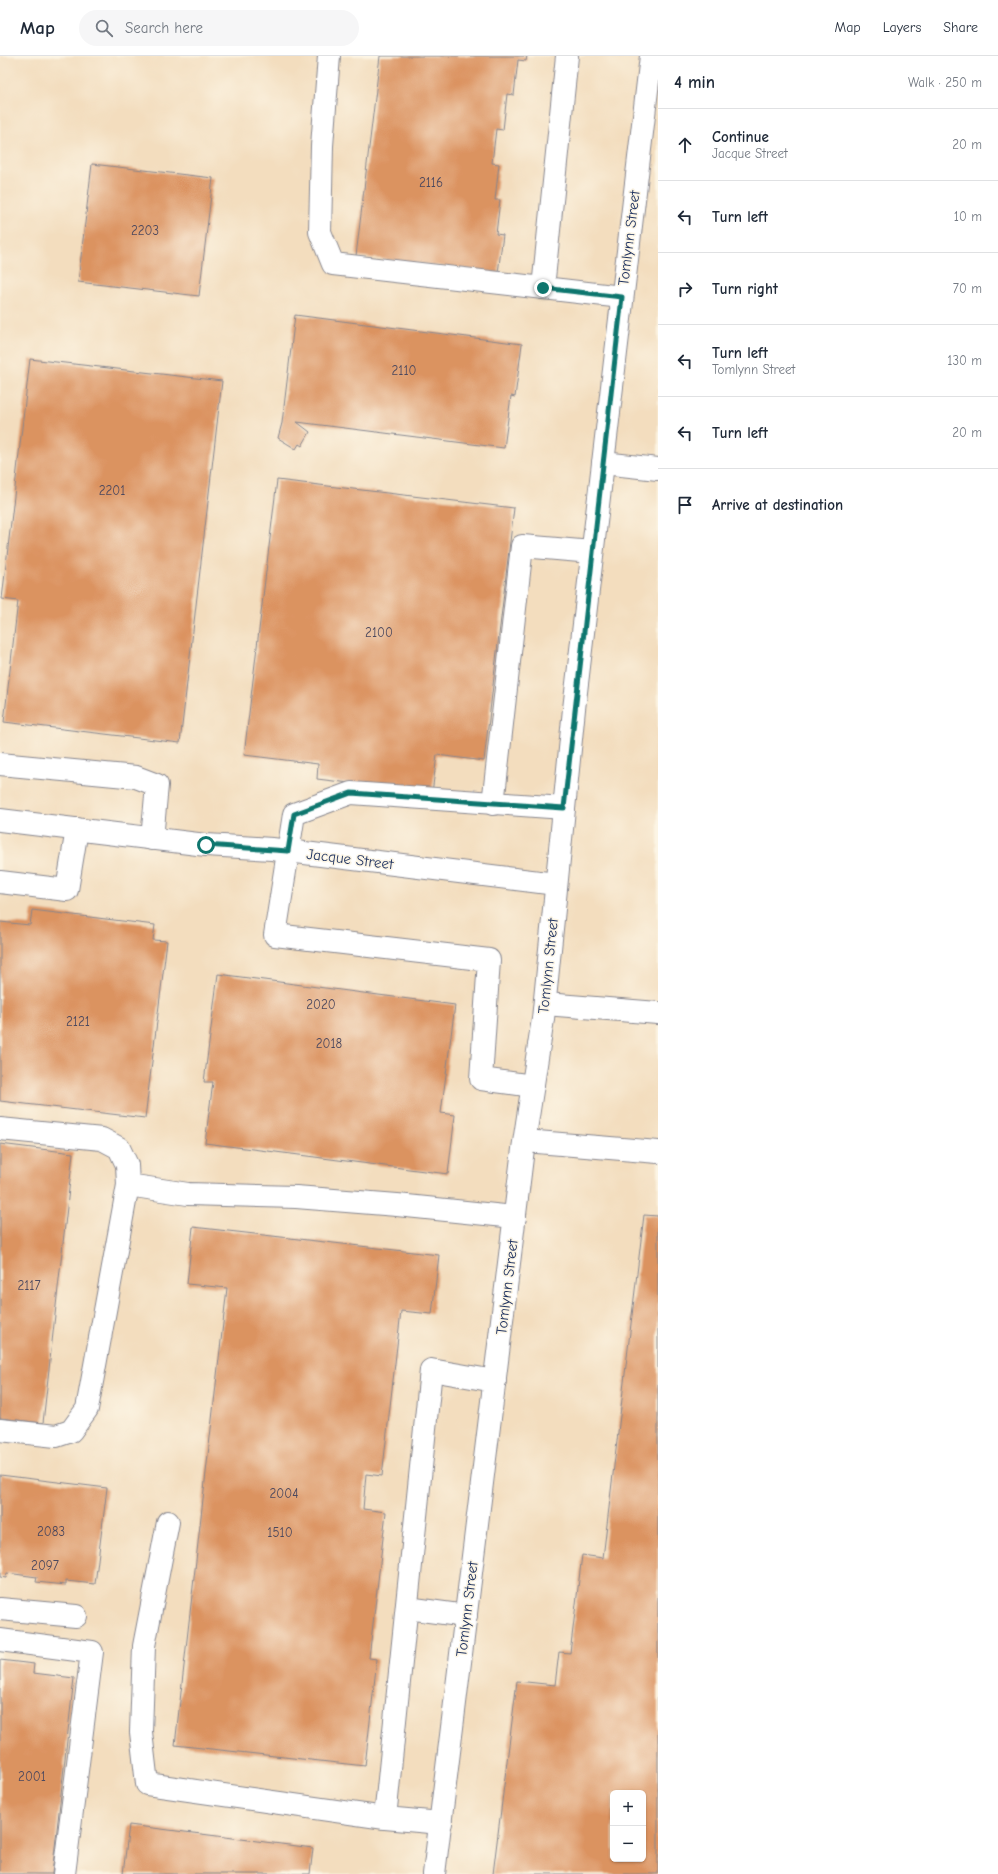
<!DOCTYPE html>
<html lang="en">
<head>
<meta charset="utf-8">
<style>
  :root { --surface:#fff; --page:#f6f6f7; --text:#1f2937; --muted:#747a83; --line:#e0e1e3 }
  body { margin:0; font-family:"Comic Neue",sans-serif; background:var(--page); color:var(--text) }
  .controls { position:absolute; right:12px; bottom:12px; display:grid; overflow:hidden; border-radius:6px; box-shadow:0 1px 3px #0004 }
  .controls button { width:36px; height:36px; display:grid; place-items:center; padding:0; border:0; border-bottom:1px solid var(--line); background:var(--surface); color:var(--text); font:20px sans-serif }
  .stop { position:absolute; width:12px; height:12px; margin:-9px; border:3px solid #0f766e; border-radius:50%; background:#fff }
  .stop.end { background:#0f766e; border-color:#fff; box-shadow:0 1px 4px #0008 }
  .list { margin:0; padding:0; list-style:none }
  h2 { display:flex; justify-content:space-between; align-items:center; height:52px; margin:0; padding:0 16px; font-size:17px }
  h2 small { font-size:13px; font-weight:400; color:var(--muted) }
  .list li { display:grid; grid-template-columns:26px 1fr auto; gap:12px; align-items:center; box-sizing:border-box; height:72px; padding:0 16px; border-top:1px solid var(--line) }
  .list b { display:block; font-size:15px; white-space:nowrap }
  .list p { margin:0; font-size:13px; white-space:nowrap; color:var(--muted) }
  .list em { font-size:13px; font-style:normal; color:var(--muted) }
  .icon { flex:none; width:22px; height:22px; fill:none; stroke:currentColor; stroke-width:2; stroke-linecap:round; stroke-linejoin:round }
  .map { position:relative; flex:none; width:658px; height:1818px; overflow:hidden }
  header { display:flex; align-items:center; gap:24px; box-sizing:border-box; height:56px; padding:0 20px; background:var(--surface); border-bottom:1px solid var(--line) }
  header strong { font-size:19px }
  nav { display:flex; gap:22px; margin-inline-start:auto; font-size:14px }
  .search { width:280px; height:36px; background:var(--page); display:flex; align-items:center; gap:10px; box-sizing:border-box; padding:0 14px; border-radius:22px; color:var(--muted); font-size:15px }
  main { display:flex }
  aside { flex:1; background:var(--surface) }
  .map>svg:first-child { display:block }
  .building { fill:#db9360; fill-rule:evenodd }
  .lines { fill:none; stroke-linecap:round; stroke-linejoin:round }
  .minor-casing { stroke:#87868e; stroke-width:24 }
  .minor { stroke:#fff; stroke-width:22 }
  .route { stroke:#0f766e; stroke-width:5 }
  .labels { text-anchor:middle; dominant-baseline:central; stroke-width:3; stroke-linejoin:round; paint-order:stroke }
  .number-label { font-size:13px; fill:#4b485e }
  .street-label { font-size:15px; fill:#1b2f5e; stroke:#fcf5e5 }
</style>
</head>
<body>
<header>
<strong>Map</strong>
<div class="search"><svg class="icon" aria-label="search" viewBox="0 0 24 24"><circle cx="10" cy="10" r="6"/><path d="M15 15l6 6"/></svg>Search here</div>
<nav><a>Map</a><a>Layers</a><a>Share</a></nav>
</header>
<main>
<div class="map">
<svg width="658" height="1818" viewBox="0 0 658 1818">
  <rect width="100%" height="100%" fill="#fcf5e5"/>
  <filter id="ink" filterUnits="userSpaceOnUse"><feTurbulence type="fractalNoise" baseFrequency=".025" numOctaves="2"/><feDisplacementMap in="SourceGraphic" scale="8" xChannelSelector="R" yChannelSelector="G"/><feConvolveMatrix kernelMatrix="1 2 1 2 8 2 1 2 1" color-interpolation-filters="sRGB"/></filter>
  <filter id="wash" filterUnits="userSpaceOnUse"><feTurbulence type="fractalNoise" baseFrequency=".012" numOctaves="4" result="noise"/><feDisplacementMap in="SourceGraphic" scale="16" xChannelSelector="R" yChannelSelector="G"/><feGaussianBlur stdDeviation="0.9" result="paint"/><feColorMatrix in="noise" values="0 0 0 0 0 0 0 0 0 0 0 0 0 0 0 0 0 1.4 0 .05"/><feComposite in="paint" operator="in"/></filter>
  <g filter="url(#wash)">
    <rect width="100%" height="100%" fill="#f3ddbe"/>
    <g id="blocks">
      <g class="building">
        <polygon points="380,0 527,0 526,5 518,4 514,39 507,38 503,74 496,73 492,107 499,108 495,144 500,144 496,178 503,179 498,217 356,200"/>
        <polygon points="92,108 213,122 199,240 78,226"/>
        <polygon points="295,259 522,288 515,341 511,340 504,392 297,366 310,376 302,390 299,388 296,393 278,382 282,367"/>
        <polygon points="30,303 222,325 180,687 4,666 18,545 2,543"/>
        <polygon points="277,424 514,452 484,705 437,699 432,737 317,723 318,708 244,699"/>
        <polygon points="32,854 155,869 153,884 167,885 145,1062 0,1045 0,866 30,869"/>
        <polygon points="218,918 455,949 441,1057 455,1059 448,1118 205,1087 213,1026 204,1026"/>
        <polygon points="0,1088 73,1097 43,1367 0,1362"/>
        <path d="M644,1159L658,1160V1818H493L517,1625L555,1629L559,1596L570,1597L582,1499L603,1502ZM613,1737H643V1803H613Z"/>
        <polygon points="193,1171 439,1199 432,1258 401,1255 382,1420 366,1418 363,1453 386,1456 369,1602 377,1603 365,1710 175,1689 227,1232 187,1228"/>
        <polygon points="0,1419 107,1432 95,1528 66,1525 66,1529 36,1526 37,1521 7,1517 6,1522 0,1521"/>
        <polygon points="0,1604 34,1608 33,1617 74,1622 52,1818 0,1818"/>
        <polygon points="129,1769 313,1792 310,1818 123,1818"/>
      </g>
    </g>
  </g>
  <g filter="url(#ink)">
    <use href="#blocks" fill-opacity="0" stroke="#87868e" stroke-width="1"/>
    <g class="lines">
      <g class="minor-casing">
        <g id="minor">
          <polyline points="329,0 322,90 320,176 333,208 622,241"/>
          <polyline points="543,232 567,0"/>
          <polyline points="603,407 658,413"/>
          <polyline points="0,708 136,721 157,729 152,783"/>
          <polyline points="493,748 522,490 592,496"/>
          <polyline points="0,764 206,789 272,793 556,828"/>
          <polyline points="0,826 67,834 77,773"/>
          <polyline points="545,948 658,957"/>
          <polyline points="533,1030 481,1023 489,904 275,879 294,758 351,737 564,752"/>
          <polyline points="0,1073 102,1083 119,1092 127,1109 128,1129"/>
          <polyline points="525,1085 658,1096"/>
          <polyline points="0,1374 56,1380 71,1375 87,1353 128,1129 188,1138 296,1141 397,1149 515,1161"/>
          <polyline points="168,1466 144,1590 141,1676 147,1728 385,1762"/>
          <polyline points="407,1552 466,1560"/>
          <polyline points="0,1553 76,1560"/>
          <polyline points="0,1584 92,1596 64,1818"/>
          <polyline points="441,1767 385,1762 431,1314 495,1325"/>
          <polyline points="434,1818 523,1093 543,963 574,653 651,0"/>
        </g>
      </g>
      <use href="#minor" class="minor"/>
    </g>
  </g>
  <g class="lines" filter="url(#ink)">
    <polyline class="route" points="206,789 288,795 294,758 351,737 564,752 622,241 543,232"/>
  </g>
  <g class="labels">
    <g class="number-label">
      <text x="431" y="126">2116</text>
      <text x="145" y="174">2203</text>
      <text x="404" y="314">2110</text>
      <text x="112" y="434">2201</text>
      <text x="379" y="576">2100</text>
      <text x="321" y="948">2020</text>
      <text x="78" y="965">2121</text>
      <text x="329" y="987">2018</text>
      <text x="29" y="1229">2117</text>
      <text x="284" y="1437">2004</text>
      <text x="51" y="1475">2083</text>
      <text x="280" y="1476">1510</text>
      <text x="45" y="1509">2097</text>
      <text x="32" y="1720">2001</text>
    </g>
    <g class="street-label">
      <text transform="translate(629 182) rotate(-83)">Tomlynn Street</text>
      <text transform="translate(350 803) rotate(7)">Jacque Street</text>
      <text transform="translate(548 910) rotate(-84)">Tomlynn Street</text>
      <text transform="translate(507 1231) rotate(-83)">Tomlynn Street</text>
      <text transform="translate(467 1553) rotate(-83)">Tomlynn Street</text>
    </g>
  </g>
</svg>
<div class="controls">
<button>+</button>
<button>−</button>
</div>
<div class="stop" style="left:206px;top:789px"></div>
<div class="stop end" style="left:543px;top:232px"></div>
</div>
<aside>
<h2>4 min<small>Walk · 250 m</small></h2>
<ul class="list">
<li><svg class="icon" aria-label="ahead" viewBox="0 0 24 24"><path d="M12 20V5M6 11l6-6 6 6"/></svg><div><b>Continue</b><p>Jacque Street</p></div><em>20 m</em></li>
<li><svg class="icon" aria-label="left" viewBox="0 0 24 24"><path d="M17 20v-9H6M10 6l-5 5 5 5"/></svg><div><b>Turn left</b></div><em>10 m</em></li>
<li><svg class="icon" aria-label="right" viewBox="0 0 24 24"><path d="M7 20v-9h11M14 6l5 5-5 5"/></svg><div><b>Turn right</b></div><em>70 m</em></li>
<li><svg class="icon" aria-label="left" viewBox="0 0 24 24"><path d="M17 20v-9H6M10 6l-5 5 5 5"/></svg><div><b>Turn left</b><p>Tomlynn Street</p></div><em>130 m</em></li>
<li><svg class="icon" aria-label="left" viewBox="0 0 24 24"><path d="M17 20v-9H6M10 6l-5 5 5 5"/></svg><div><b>Turn left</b></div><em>20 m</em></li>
<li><svg class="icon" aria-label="arrive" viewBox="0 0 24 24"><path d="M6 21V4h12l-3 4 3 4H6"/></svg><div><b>Arrive at destination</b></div></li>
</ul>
</aside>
</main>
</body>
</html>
